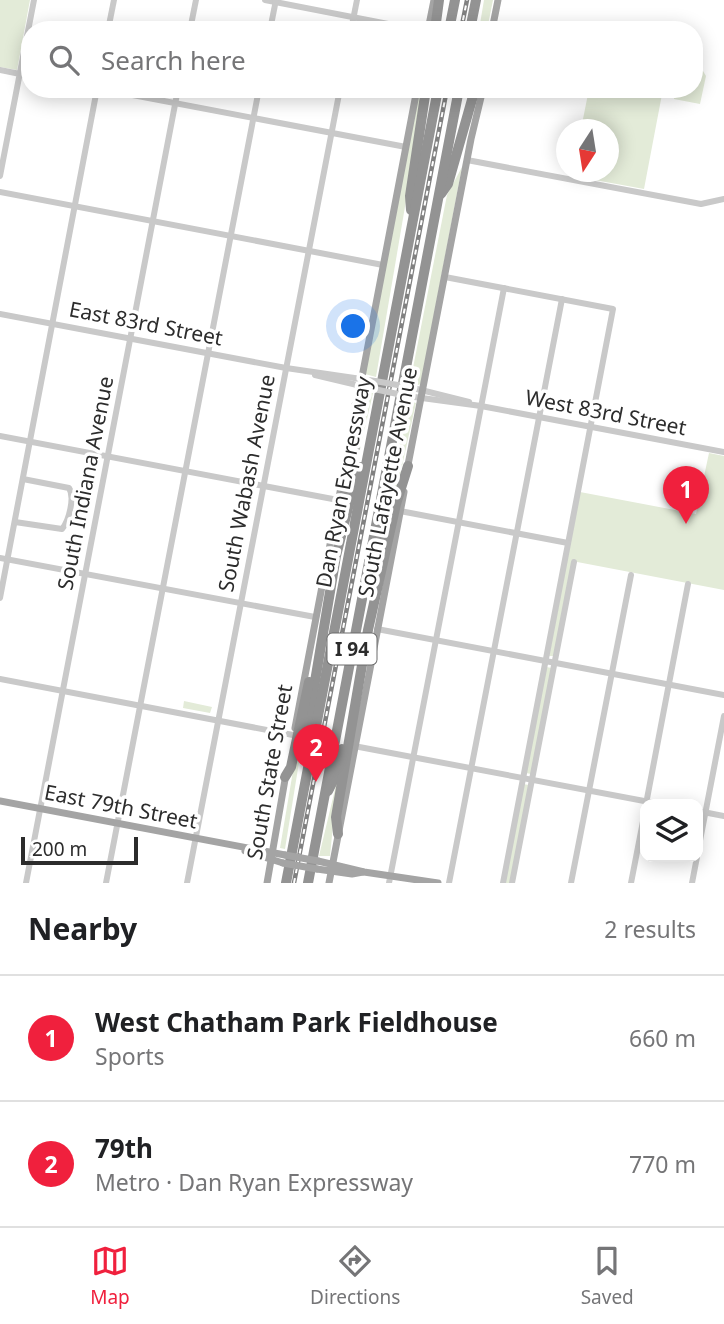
<!DOCTYPE html>
<html lang="en">
<head>
<meta charset="utf-8">
<style>
  :root { --surface:#fff; --page:#f2f2f2; --text:#202124; --muted:#757577; --line:#e0e0e0; --accent:#f0203d }
  body { margin:0; font-family:"Noto Sans",sans-serif; background:var(--page); color:var(--text) }
  .controls { position:absolute; right:21px; bottom:21px; display:grid; overflow:hidden; border-radius:14px; box-shadow:0 4px 18px #0003 }
  .controls button { width:63px; height:63px; display:grid; place-items:center; padding:0; border:0; border-bottom:2px solid var(--line); background:var(--surface); color:var(--text); font:35px sans-serif }
  .compass { position:absolute; left:556px; top:119px; width:63px; height:63px; border-radius:50%; background:var(--surface); box-shadow:0 4px 18px #0003; rotate:192deg }
  .scale { position:absolute; left:21px; bottom:18px; width:117px; box-sizing:border-box; padding-left:7px; border:4px solid #2c2c2c; border-top:0; font-size:19px; line-height:24px; white-space:nowrap; color:#2c2c2c; -webkit-text-stroke:5px #fff; paint-order:stroke }
  .you { position:absolute; left:354px; top:327px; width:24px; height:24px; margin:-18px; border:5px solid #fff; border-radius:50%; background:#1a73e8; box-shadow:0 0 0 10px #1a73e833 }
  .badge { display:grid; place-items:center; width:46px; height:46px; border-radius:50%; background:var(--accent); color:#fff; font-size:23px; font-weight:700 }
  .pin { position:absolute; translate:-50% -58px; filter:drop-shadow(0 2px 4px #0008) }
  .pin::after { content:''; position:absolute; top:37px; width:24px; height:21px; background:inherit; clip-path:polygon(0 0,100% 0,50% 100%) }
  .list { margin:0; padding:0; list-style:none }
  h2 { display:flex; justify-content:space-between; align-items:center; height:91px; margin:0; padding:0 28px; font-size:30px }
  h2 small { font-size:23px; font-weight:400; color:var(--muted) }
  .list li { display:grid; grid-template-columns:46px 1fr auto; gap:21px; align-items:center; box-sizing:border-box; height:126px; padding:0 28px; border-top:2px solid var(--line) }
  .list b { display:block; font-size:26px; white-space:nowrap }
  .list p { margin:0; font-size:23px; white-space:nowrap; color:var(--muted) }
  .list em { font-size:23px; font-style:normal; color:var(--muted) }
  .icon { flex:none; width:38px; height:38px; fill:none; stroke:currentColor; stroke-width:2; stroke-linecap:round; stroke-linejoin:round }
  .map { position:relative; flex:none; width:724px; height:883px; overflow:hidden }
  .search { position:absolute; background:var(--surface); box-shadow:0 4px 18px #0003; left:21px; right:21px; top:21px; height:77px; display:flex; align-items:center; gap:18px; box-sizing:border-box; padding:0 24px; border-radius:28px; color:var(--muted); font-size:26px }
  .sheet { height:343px; background:var(--surface) }
  nav { display:flex; justify-content:space-around; align-items:center; box-sizing:border-box; height:98px; border-top:2px solid var(--line); background:var(--surface); font-size:19px; color:var(--muted) }
  nav a { display:grid; justify-items:center; gap:4px }
  nav .on { color:var(--accent) }
  .map>svg:first-child { display:block }
  .green { fill:#e3ebd8 }
  .lines { fill:none; stroke-linecap:round; stroke-linejoin:round }
  .minor { stroke:#c9c9c9; stroke-width:6 }
  .major { stroke:#a4a4a4; stroke-width:7 }
  .highway { stroke:#939393; stroke-width:10 }
  .rail-casing { stroke:#818181; stroke-width:4.5 }
  .rail { stroke:#fff; stroke-width:2; stroke-dasharray:5; stroke-linecap:butt }
  .minor-bridge { stroke:#c9c9c9; stroke-width:6 }
  .major-bridge { stroke:#a4a4a4; stroke-width:7 }
  .labels { text-anchor:middle; dominant-baseline:central; stroke-width:7; stroke-linejoin:round; paint-order:stroke }
  .shield { fill:#fff; stroke:#6b6b6b; stroke-width:2 }
  .shield-label { font-size:19px; font-weight:bold; fill:#2c2c2c }
  .street-label { font-size:21px; fill:#2c2c2c; stroke:#fff }
</style>
</head>
<body>
<div class="map">
<svg width="724" height="883" viewBox="0 0 724 883">
  <rect width="100%" height="100%" fill="#fff"/>
  <g class="green">
    <polygon points="0,0 30,0 17,70 0,67"/>
    <polygon points="484,0 493,0 487,30 479,30"/>
    <polygon points="694,69 703,71 706,76 700,104 674,99 675,89 694,89"/>
    <polygon points="419,89 424,89 423,101 376,377 365,374"/>
    <polygon points="589,89 663,89 644,189 573,176 573,172 608,172 608,130 581,129"/>
    <polygon points="462,167 421,383 419,385 410,383 447,195"/>
    <polygon points="363,391 373,393 355,471 360,401"/>
    <polygon points="407,400 416,403 376,583"/>
    <polygon points="709,453 724,456 724,590 572,561 554,656 549,656 580,492 696,514"/>
    <polygon points="546,667 552,668 531,774 526,773"/>
    <polygon points="184,701 212,707 210,713 183,708"/>
    <polygon points="305,725 285,849 280,848 294,765"/>
    <polygon points="348,735 334,815 330,856 319,856"/>
    <polygon points="523,784 529,785 510,883 505,883"/>
  </g>
  <g class="lines">
    <g class="minor">
      <polyline points="265,0 419,30"/>
      <polyline points="108,30 114,0"/>
      <polyline points="190,30 196,0"/>
      <polyline points="270,30 276,0"/>
      <polyline points="351,30 357,0"/>
      <polyline points="0,70 30,76"/>
      <polyline points="101,89 406,147"/>
      <polyline points="467,160 701,204 724,199"/>
      <polyline points="0,176 34,0"/>
      <polyline points="0,192 383,265"/>
      <polyline points="445,277 613,309 503,883"/>
      <polyline points="0,314 286,368 375,381"/>
      <polyline points="315,375 374,389"/>
      <polyline points="409,387 469,402"/>
      <polyline points="407,396 481,406 724,452"/>
      <polyline points="0,436 338,500"/>
      <polyline points="400,511 568,543"/>
      <path d="M15,522L62,529C69,521 75,497 69,488L23,479"/>
      <polyline points="0,558 315,617"/>
      <polyline points="0,598 97,89"/>
      <polyline points="377,629 724,695"/>
      <polyline points="0,679 293,735"/>
      <polyline points="354,746 660,804"/>
      <polyline points="646,804 688,584"/>
      <polyline points="698,811 724,816"/>
      <polyline points="698,851 724,716"/>
      <polyline points="26,883 178,89"/>
      <polyline points="106,883 259,89"/>
      <polyline points="187,883 340,89"/>
      <polyline points="389,883 504,288"/>
      <polyline points="449,883 562,299"/>
      <polyline points="512,883 574,562"/>
      <polyline points="571,883 631,575"/>
      <polyline points="631,883 645,811"/>
      <polyline points="692,883 697,857"/>
    </g>
    <g class="major">
      <polyline points="428,30 434,0"/>
      <polyline points="492,30 498,0"/>
      <polyline points="407,470 471,139 483,89"/>
      <polyline points="295,728 417,89"/>
      <polyline points="0,801 285,855"/>
      <polyline points="245,851 283,863"/>
      <polyline points="318,861 364,872 438,883"/>
      <polyline points="317,869 352,874 363,872"/>
      <polyline points="267,883 286,774"/>
      <polyline points="329,883 404,492"/>
    </g>
    <g class="highway">
      <polyline points="435,30 439,0"/>
      <polyline points="449,30 455,0"/>
      <polyline points="470,30 476,0"/>
      <polyline points="441,194 448,184 475,89"/>
      <polyline points="411,210 410,196 426,89"/>
      <path d="M342,505C347,482 363,426 356,406"/>
      <polyline points="378,564 383,521 382,509"/>
      <polyline points="309,743 307,729 336,556 356,476 361,467"/>
      <polyline points="285,777 291,767 309,682"/>
      <polyline points="328,791 334,779 342,749"/>
      <polyline points="338,834 336,817 368,630 396,504 408,466"/>
      <polyline points="286,883 438,89"/>
      <polyline points="308,883 459,89"/>
    </g>
    <g class="rail-casing">
      <g id="rail">
        <polyline points="461,30 467,0"/>
        <polyline points="294,883 447,89"/>
      </g>
    </g>
    <use href="#rail" class="rail"/>
    <g class="minor-bridge">
      <polyline points="375,381 409,387"/>
      <polyline points="374,389 407,396"/>
    </g>
    <g class="major-bridge">
      <polyline points="285,855 318,861"/>
      <polyline points="283,863 317,869"/>
    </g>
  </g>
  <g class="labels">
    <rect class="shield" x="327.5" y="633.5" width="49" height="31" rx="5"/>
    <g class="shield-label">
      <text x="352" y="649">I 94</text>
    </g>
    <g class="street-label">
      <text transform="translate(146 323) rotate(11)">East 83rd Street</text>
      <text transform="translate(606 412) rotate(11)">West 83rd Street</text>
      <text transform="translate(343 482) rotate(-79)">Dan Ryan Expressway</text>
      <text transform="translate(387 482) rotate(-79)">South Lafayette Avenue</text>
      <text transform="translate(85 483) rotate(-79)">South Indiana Avenue</text>
      <text transform="translate(246 483) rotate(-79)">South Wabash Avenue</text>
      <text transform="translate(269 772) rotate(-80)">South State Street</text>
      <text transform="translate(121 806) rotate(11)">East 79th Street</text>
    </g>
  </g>
</svg>
<div class="controls">
<button><svg class="icon" aria-label="layers" viewBox="0 0 24 24"><path d="M12 4l9 5-9 5-9-5zM3 14l9 5 9-5"/></svg></button>
</div>
<svg class="compass" viewBox="-18 -18 36 36"><path d="M0-13l5 13h-10z" fill="#e53935"/><path d="M0 13l5-13h-10z" fill="#757577"/></svg>
<div class="scale">200 m</div>
<div class="you"></div>
<div class="pin badge" style="left:686px;top:524px">1</div>
<div class="pin badge" style="left:316px;top:782px">2</div>
<div class="search"><svg class="icon" aria-label="search" viewBox="0 0 24 24"><circle cx="10" cy="10" r="6"/><path d="M15 15l6 6"/></svg>Search here</div>
</div>
<section class="sheet">
<h2>Nearby<small>2 results</small></h2>
<ul class="list">
<li><span class="badge">1</span><div><b>West Chatham Park Fieldhouse</b><p>Sports</p></div><em>660 m</em></li>
<li><span class="badge">2</span><div><b>79th</b><p>Metro · Dan Ryan Expressway</p></div><em>770 m</em></li>
</ul>
</section>
<nav>
<a class="on"><svg class="icon" aria-label="map" viewBox="0 0 24 24"><path d="M3 6l6-2 6 2 6-2v14l-6 2-6-2-6 2zM9 4v14M15 6v14"/></svg>Map</a>
<a><svg class="icon" aria-label="directions" viewBox="0 0 24 24"><path d="M12 3l9 9-9 9-9-9zM9 14v-3h6M13 9l2 2-2 2"/></svg>Directions</a>
<a><svg class="icon" aria-label="saved" viewBox="0 0 24 24"><path d="M7 4h10v16l-5-4-5 4z"/></svg>Saved</a>
</nav>
</body>
</html>
